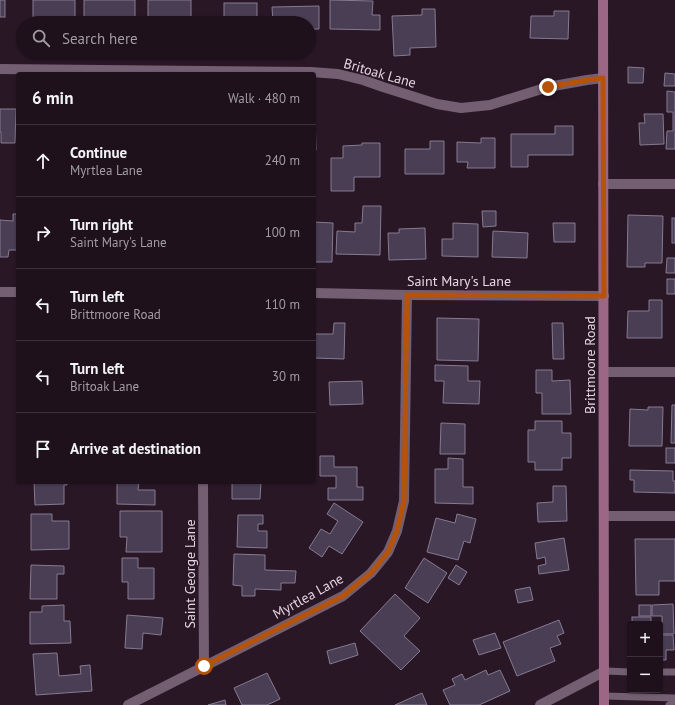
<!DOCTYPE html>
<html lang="en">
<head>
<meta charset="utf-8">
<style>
  :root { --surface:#1f111c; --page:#2c1f29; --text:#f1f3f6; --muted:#a19da3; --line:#3c313b }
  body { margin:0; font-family:"PT Sans",sans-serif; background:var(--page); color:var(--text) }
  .controls { position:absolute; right:12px; bottom:12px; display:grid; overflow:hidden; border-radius:4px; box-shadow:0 1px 3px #0004 }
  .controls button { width:36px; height:36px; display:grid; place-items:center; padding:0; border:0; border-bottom:1px solid var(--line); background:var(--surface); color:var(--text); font:20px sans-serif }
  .stop { position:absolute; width:12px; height:12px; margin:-9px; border:3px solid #b45309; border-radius:50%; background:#fff }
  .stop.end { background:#b45309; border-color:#fff; box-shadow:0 1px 4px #0008 }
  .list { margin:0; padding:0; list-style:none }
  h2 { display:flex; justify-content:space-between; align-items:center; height:52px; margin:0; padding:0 16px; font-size:17px }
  h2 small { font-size:13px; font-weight:400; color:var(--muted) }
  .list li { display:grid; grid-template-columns:26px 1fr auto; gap:12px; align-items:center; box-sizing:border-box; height:72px; padding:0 16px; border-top:1px solid var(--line) }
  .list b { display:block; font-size:15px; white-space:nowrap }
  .list p { margin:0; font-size:13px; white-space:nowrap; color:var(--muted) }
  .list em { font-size:13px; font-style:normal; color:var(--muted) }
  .icon { flex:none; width:22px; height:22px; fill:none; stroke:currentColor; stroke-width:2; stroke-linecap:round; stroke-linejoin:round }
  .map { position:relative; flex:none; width:675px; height:705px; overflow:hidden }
  .search { position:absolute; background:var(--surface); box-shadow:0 1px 3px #0004; left:16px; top:16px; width:300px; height:44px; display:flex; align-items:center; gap:10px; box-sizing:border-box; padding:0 14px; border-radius:22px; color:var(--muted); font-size:15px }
  .panel { position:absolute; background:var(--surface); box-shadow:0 1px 3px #0004; left:16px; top:72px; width:300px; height:412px; border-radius:4px }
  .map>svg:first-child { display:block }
  .building { fill:#493e53; stroke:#867a92 }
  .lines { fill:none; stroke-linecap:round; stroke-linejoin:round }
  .lane { stroke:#745e71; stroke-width:7 }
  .street { stroke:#745e71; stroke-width:10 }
  .secondary { stroke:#9c6784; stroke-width:10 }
  .route { stroke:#b45309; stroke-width:5 }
  .labels { text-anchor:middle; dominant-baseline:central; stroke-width:3; stroke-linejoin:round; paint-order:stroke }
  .street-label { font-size:14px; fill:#e4d7e2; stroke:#291726 }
</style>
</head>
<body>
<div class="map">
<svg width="675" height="705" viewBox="0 0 675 705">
  <rect width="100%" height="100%" fill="#291726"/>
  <g class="building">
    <rect x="0" y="0" width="5" height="17"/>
    <rect x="33" y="0" width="42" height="23"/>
    <polygon points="84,0 135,0 135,21 112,21 112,23 84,23"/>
    <polygon points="148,0 191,0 191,18 187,18 187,23 148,23"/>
    <polygon points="330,0 373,1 372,15 380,15 380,30 330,29"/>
    <rect x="224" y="3" width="33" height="20"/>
    <polygon points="319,6 319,29 309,29 309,23 273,23 272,7"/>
    <polygon points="422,9 435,9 436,47 410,48 410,55 394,56 392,16 422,15"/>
    <polygon points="554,11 569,11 568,39 530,38 531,16 554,16"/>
    <polygon points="628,67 644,68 643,83 628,83"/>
    <polygon points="665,73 675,74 675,86 664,86"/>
    <polygon points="667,91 675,92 675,149 666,149 667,131 673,131 673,112 667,112"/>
    <polygon points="0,109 16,109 15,143 1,143 1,132 0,132"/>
    <polygon points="314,113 315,113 316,150 314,150"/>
    <polygon points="644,114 663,114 664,144 640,145 639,123 645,123"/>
    <polygon points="555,126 573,126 573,155 528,155 528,167 511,167 511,134 555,134"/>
    <polygon points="481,138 495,138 495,168 467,168 468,162 457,162 457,142 481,143"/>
    <polygon points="430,141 444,141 444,174 405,174 405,149 430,149"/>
    <polygon points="362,143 380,143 380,177 354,177 354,191 331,191 331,158 343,158 343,146 362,145"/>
    <polygon points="363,206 381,206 380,255 336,254 337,231 355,232 355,223 362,223"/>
    <polygon points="482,211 496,211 496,226 483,227"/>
    <polygon points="13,214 18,214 18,250 9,250 8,257 0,257 0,220 13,221"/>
    <polygon points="628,215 663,216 662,263 645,263 645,267 627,267"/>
    <rect x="672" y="218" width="3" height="25"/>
    <polygon points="314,222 333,223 332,262 314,262"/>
    <polygon points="453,223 478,224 478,257 442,256 442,239 453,239"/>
    <polygon points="553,223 575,223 575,242 554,242"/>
    <polygon points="425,228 426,259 389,260 388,233 399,233 399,229"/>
    <polygon points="493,231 528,233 527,258 492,257"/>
    <polygon points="667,258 675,258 675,273 666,273"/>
    <rect x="667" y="279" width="8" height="15"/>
    <polygon points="649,300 662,300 662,338 627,338 628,311 649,311"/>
    <polygon points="437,318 479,319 478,361 437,360"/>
    <polygon points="334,323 345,323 344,359 314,358 314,334 333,334"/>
    <polygon points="552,323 563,323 564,359 553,359"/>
    <polygon points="435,365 468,366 468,381 480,381 479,404 443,403 444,381 435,381"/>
    <polygon points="536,370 552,370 552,381 570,380 571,414 542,414 542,393 536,393"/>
    <polygon points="362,381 363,404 330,405 329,382"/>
    <polygon points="672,405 675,405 675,443 671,443"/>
    <polygon points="648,407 663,407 662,446 629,446 630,409 648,410"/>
    <polygon points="535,421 562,421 562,433 571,433 571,458 562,458 562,470 535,470 535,462 528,462 528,430 535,430"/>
    <polygon points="441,423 465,424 465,454 440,454"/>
    <rect x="666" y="448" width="9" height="15"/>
    <polygon points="320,456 334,456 334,467 357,467 357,487 363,487 363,500 328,500 328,488 336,488 336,476 320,476"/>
    <polygon points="448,458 463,459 463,487 473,487 473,504 435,503 435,469 448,469"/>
    <polygon points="630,470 673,471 673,481 675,481 675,493 634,492 634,480 630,480"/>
    <polygon points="34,482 67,482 67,485 64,485 64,504 35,505"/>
    <polygon points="117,482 139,482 138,490 155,490 155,505 117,504"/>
    <polygon points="232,482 261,482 260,499 232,499"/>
    <polygon points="553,486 566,486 567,521 538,522 537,503 553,502"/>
    <polygon points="334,503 363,522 342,554 329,546 322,557 309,548 321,529 330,534 338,521 327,514"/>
    <polygon points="120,511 162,511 162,552 126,552 127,537 120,537"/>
    <polygon points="31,514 52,514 52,521 69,521 69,549 31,550"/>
    <polygon points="457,514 476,519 470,543 464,541 458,560 427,552 436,518 455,523"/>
    <polygon points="238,515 263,515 263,524 258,524 258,531 267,531 267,548 237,547"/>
    <polygon points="564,538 569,570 539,574 538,566 546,564 545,557 537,559 535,543"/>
    <polygon points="635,539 675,539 675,581 659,581 659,595 636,595"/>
    <polygon points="234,554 265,555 265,570 296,571 295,583 281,583 281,590 255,589 255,596 242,596 242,586 233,585"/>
    <polygon points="122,558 138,558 138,568 154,568 154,599 128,599 128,582 122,582"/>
    <polygon points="424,558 447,573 428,603 405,588"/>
    <polygon points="31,565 64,566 64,574 57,574 57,599 30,599"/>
    <polygon points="456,565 467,572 459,585 448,578"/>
    <polygon points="530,587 533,600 518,603 515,590"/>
    <polygon points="395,594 420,618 404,636 420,651 401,670 360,631"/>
    <polygon points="673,604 674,634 662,634 662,616 652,616 652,605"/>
    <polygon points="64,605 64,621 70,621 71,643 30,644 30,612 42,612 42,606"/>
    <rect x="639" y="605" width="12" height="11"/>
    <polygon points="127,615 163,618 161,635 143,633 142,649 125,648"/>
    <rect x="632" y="617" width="19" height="7"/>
    <polygon points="559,620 564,633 557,636 561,644 550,648 555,661 517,676 503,642"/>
    <polygon points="495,633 501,648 479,655 473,640"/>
    <polygon points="660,635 673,635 674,650 666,650 666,660 660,660"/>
    <polygon points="355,643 358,655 330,664 327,651"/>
    <polygon points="57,653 59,676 81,674 80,666 90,665 92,691 36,695 33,654"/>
    <polygon points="486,670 488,675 500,670 510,691 479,705 450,705 443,690 455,685 452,679 462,674 465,680"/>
    <polygon points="267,673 280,699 267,705 242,705 234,688"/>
    <polygon points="422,693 427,705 395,705"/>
    <polygon points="225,700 226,705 208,705"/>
  </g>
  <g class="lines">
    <g class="lane">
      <polyline points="605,671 630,672"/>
      <polyline points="660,672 675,672"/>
      <polyline points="605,696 675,698"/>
      <polyline points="669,705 675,700"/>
    </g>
    <g class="street">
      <polyline points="0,69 311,72 338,74 363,80 383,87 437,104 461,108 490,105 548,87 587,80 603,78"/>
      <polyline points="603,184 675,184"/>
      <polyline points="0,292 18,292"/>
      <polyline points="314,293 407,295 604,296"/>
      <polyline points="604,372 675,372"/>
      <polyline points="203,482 204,666"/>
      <polyline points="604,516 675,516"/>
      <polyline points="128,705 343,596 371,573 388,552 397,531 404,501 407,295"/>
      <polyline points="540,705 605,671"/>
    </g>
    <polyline class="secondary" points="603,0 604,705"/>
  </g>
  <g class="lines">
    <polyline class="route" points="204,666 343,596 371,573 388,552 397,531 404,501 407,295 604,296 603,78 587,80 548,87"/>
  </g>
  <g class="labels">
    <g class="street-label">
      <text transform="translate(380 73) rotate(16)">Britoak Lane</text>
      <text x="459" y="281">Saint Mary's Lane</text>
      <text transform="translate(590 365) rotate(-90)">Brittmoore Road</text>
      <text transform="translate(190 574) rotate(-90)">Saint George Lane</text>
      <text transform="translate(308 596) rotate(-29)">Myrtlea Lane</text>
    </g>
  </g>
</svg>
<div class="controls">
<button>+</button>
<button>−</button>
</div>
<div class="stop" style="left:204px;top:666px"></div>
<div class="stop end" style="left:548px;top:87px"></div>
<div class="search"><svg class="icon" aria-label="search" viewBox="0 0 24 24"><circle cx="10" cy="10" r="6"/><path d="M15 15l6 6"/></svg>Search here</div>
<section class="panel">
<h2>6 min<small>Walk · 480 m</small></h2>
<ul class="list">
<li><svg class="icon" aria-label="ahead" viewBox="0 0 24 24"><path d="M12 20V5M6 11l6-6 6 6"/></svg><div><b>Continue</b><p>Myrtlea Lane</p></div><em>240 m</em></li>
<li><svg class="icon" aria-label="right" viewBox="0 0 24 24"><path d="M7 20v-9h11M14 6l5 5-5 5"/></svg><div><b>Turn right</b><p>Saint Mary's Lane</p></div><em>100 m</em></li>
<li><svg class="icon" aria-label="left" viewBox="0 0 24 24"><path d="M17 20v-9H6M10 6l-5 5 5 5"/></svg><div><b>Turn left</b><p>Brittmoore Road</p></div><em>110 m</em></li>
<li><svg class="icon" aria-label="left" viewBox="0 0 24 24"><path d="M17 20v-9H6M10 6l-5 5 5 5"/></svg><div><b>Turn left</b><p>Britoak Lane</p></div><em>30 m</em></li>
<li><svg class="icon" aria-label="arrive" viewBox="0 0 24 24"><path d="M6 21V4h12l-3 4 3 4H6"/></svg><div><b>Arrive at destination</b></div></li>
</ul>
</section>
</div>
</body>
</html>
